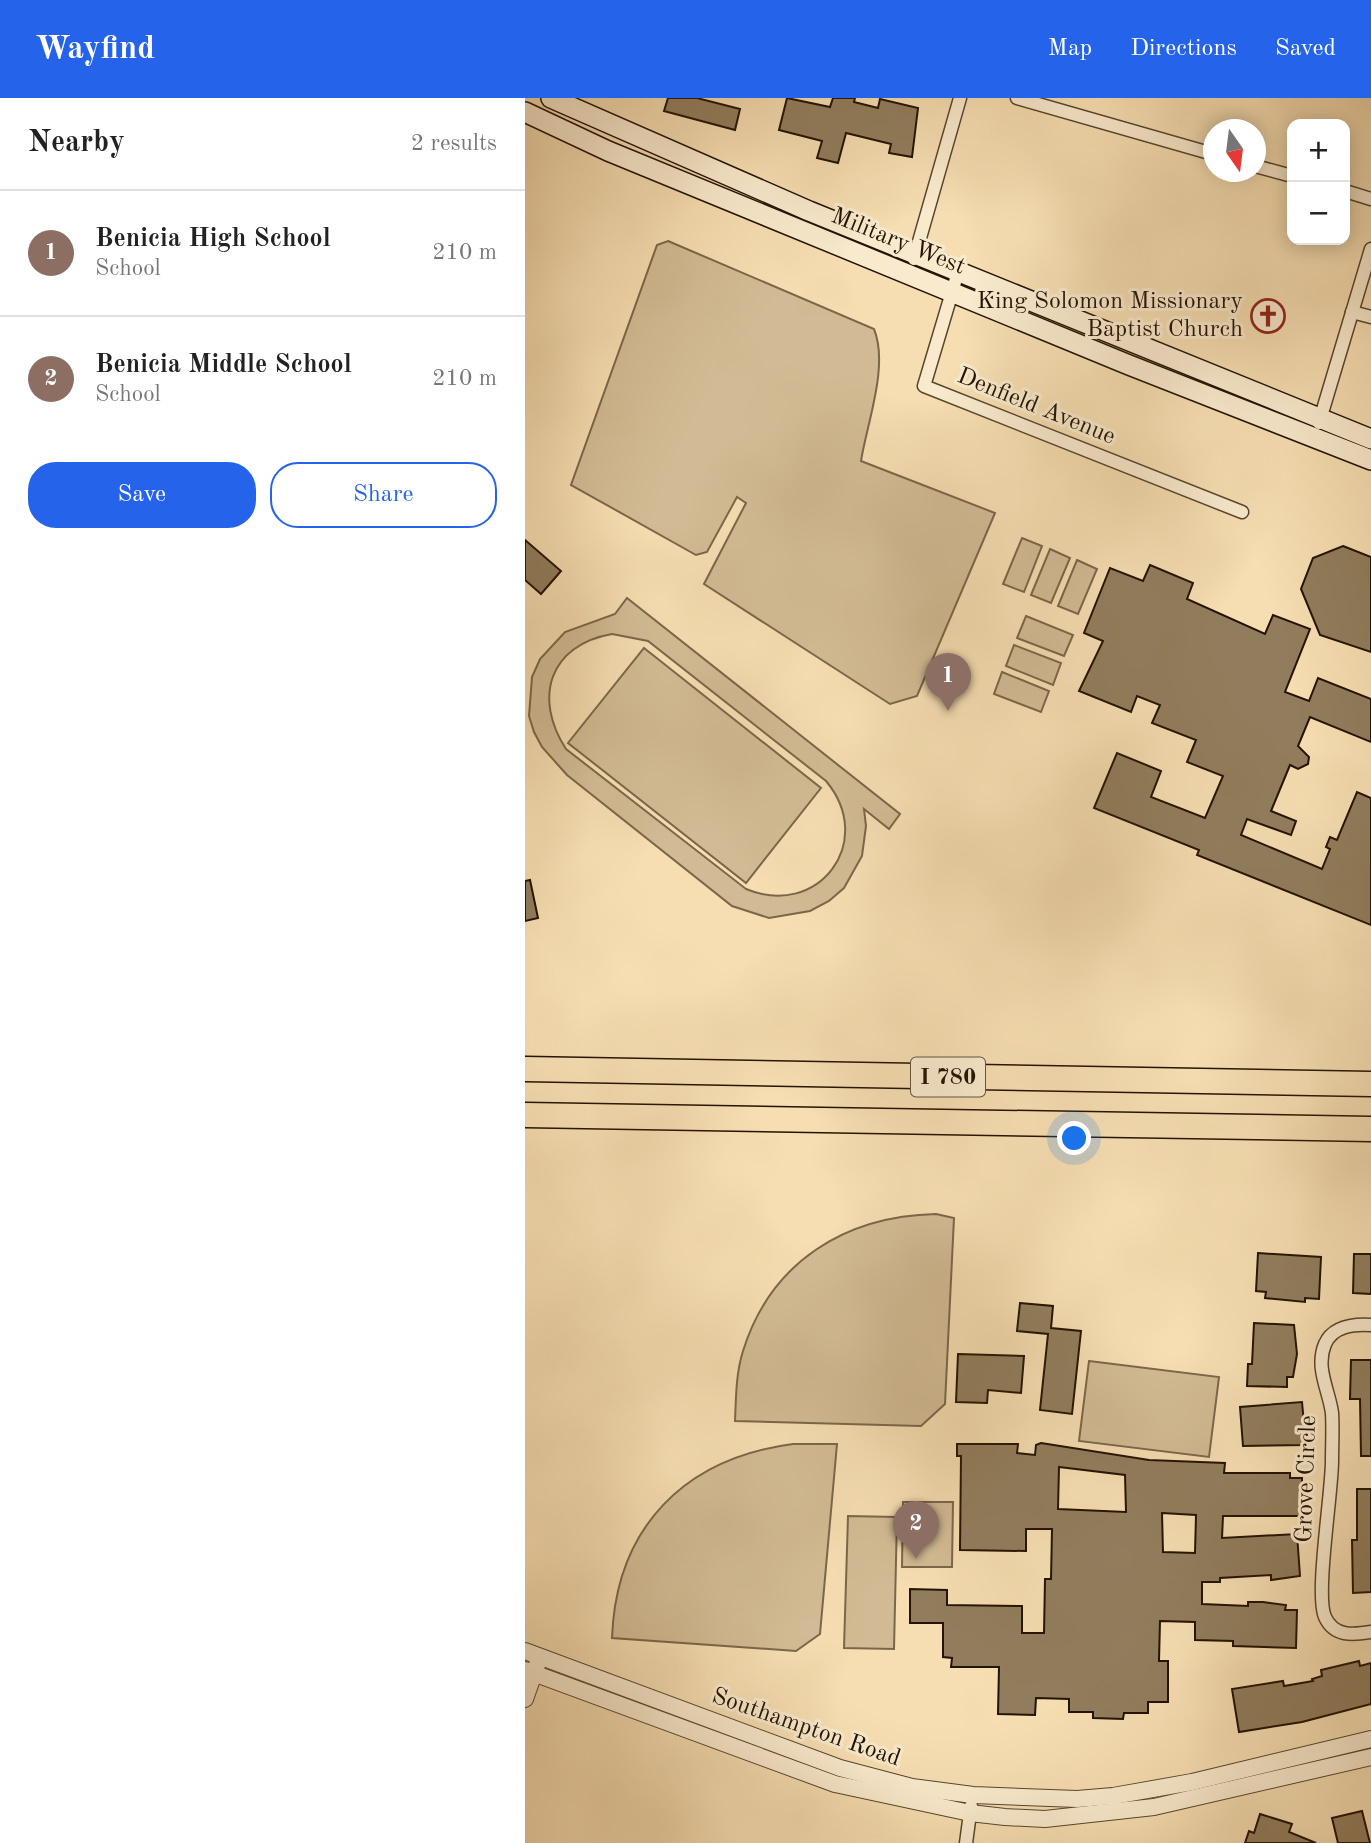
<!DOCTYPE html>
<html lang="en">
<head>
<meta charset="utf-8">
<style>
  :root { --surface:#fff; --page:#f2f2f2; --text:#222; --muted:#767676; --line:#e0e0e0; --accent:#2563eb }
  body { margin:0; font-family:"Old Standard TT",serif; background:var(--page); color:var(--text) }
  .controls { position:absolute; right:21px; top:21px; display:grid; overflow:hidden; border-radius:14px; box-shadow:0 4px 18px #0003 }
  .controls button { width:63px; height:63px; display:grid; place-items:center; padding:0; border:0; border-bottom:2px solid var(--line); background:var(--surface); color:var(--text); font:35px sans-serif }
  .compass { position:absolute; left:678px; top:21px; width:63px; height:63px; border-radius:50%; background:var(--surface); box-shadow:0 4px 18px #0003; rotate:166deg }
  .you { position:absolute; left:550px; top:1041px; width:24px; height:24px; margin:-18px; border:5px solid #fff; border-radius:50%; background:#1a73e8; box-shadow:0 0 0 10px #1a73e833 }
  .badge { display:grid; place-items:center; width:46px; height:46px; border-radius:50%; background:var(--accent); color:#fff; font-size:23px; font-weight:700 }
  .pin { position:absolute; translate:-50% -58px; filter:drop-shadow(0 2px 4px #0008) }
  .pin::after { content:''; position:absolute; top:37px; width:24px; height:21px; background:inherit; clip-path:polygon(0 0,100% 0,50% 100%) }
  .list { margin:0; padding:0; list-style:none }
  h2 { display:flex; justify-content:space-between; align-items:center; height:91px; margin:0; padding:0 28px; font-size:30px }
  h2 small { font-size:23px; font-weight:400; color:var(--muted) }
  .list li { display:grid; grid-template-columns:46px 1fr auto; gap:21px; align-items:center; box-sizing:border-box; height:126px; padding:0 28px; border-top:2px solid var(--line) }
  .list b { display:block; font-size:26px; white-space:nowrap }
  .list p { margin:0; font-size:23px; white-space:nowrap; color:var(--muted) }
  .list em { font-size:23px; font-style:normal; color:var(--muted) }
  .actions { display:flex; gap:14px; padding:21px 28px }
  .actions a { flex:1; padding:16px 0; border:2px solid var(--accent); border-radius:28px; text-align:center; font-size:24px; color:var(--accent) }
  .actions .main { background:var(--accent); color:#fff }
  .map { position:relative; flex:none; width:846px; height:1745px; overflow:hidden }
  header { display:flex; align-items:center; gap:42px; box-sizing:border-box; height:98px; padding:0 35px; background:var(--accent); color:#fff }
  header strong { font-size:33px }
  nav { display:flex; gap:38px; margin-inline-start:auto; font-size:24px }
  main { display:flex }
  aside { flex:1; background:var(--surface) }
  .map>svg:first-child { display:block }
  .green { fill:#d2bb94; stroke:#7a674a; stroke-width:2; fill-rule:evenodd }
  .building { fill:#917d5d; stroke:#231300; stroke-width:2; fill-rule:evenodd }
  .lines { fill:none; stroke-linecap:round; stroke-linejoin:round }
  .minor-casing { stroke:#58462c; stroke-width:15 }
  .tertiary-casing { stroke:#58462c; stroke-width:18 }
  .secondary-casing { stroke:#231300; stroke-width:22 }
  .motorway-casing { stroke:#231300; stroke-width:27 }
  .minor { stroke:#f9eacd; stroke-width:12 }
  .tertiary { stroke:#f9eacd; stroke-width:16 }
  .secondary { stroke:#f9eacd; stroke-width:19 }
  .motorway { stroke:#f6deb2; stroke-width:24 }
  .labels { text-anchor:middle; dominant-baseline:central; stroke-width:6; stroke-linejoin:round; paint-order:stroke }
  .shield { fill:#f9eacd; stroke:#63543e; stroke-width:2 }
  .shield-label { font-size:23px; font-weight:bold; fill:#231300 }
  .street-label { font-size:24px; fill:#231300; stroke:#f9eacd }
  .poi-label { font-size:24px; fill:#231300; stroke:#f9eacd; text-anchor:end }
</style>
</head>
<body>
<header>
<strong>Wayfind</strong>
<nav><a>Map</a><a>Directions</a><a>Saved</a></nav>
</header>
<main>
<aside>
<h2>Nearby<small>2 results</small></h2>
<ul class="list">
<li><span class="badge" style="background:#8d6e63">1</span><div><b>Benicia High School</b><p>School</p></div><em>210 m</em></li>
<li><span class="badge" style="background:#8d6e63">2</span><div><b>Benicia Middle School</b><p>School</p></div><em>210 m</em></li>
</ul>
<div class="actions"><a class="main">Save</a><a>Share</a></div>
</aside>
<div class="map">
<svg width="846" height="1745" viewBox="0 0 846 1745">
  <rect width="100%" height="100%" fill="#f6deb2"/>
  <filter id="stains"><feTurbulence type="fractalNoise" baseFrequency=".00286" numOctaves="4"/><feColorMatrix values="0 0 0 0 .2 0 0 0 0 .09 0 0 0 0 .02 0 0 0 .5 -.17"/></filter>
  <radialGradient id="worn" r=".72"><stop offset=".6" stop-color="#630" stop-opacity="0"/><stop offset="1" stop-color="#630" stop-opacity=".3"/></radialGradient>
  <g class="green">
    <path d="M143,143L349,231C364,268 342,325 336,363L470,415L392,598L365,606L179,486L221,405L212,399L182,454L171,457L46,387L132,147Z"/>
    <polygon points="497,440 517,448 499,494 478,486"/>
    <polygon points="525,451 545,460 526,505 506,497"/>
    <polygon points="552,462 572,471 553,516 533,508"/>
    <path d="M102,500L375,716L364,731L339,711L341,728L337,758L319,790L304,803L285,813L244,820L207,808L42,677L17,649L9,634L4,618L7,579L15,561L40,534L90,516ZM87,536L123,543L301,683C352,744 293,821 221,791L41,651C8,600 24,547 87,536Z"/>
    <polygon points="501,518 548,537 539,558 492,540"/>
    <polygon points="489,547 536,565 528,587 481,568"/>
    <polygon points="119,550 296,690 221,785 43,645"/>
    <polygon points="477,574 524,593 516,614 469,596"/>
    <path d="M411,1116L429,1120L420,1306L396,1328L210,1323C211,1299 211,1275 218,1253C246,1163 321,1118 411,1116Z"/>
    <polygon points="564,1263 694,1279 684,1359 554,1343"/>
    <path d="M268,1346H312L295,1536L271,1553L87,1540C91,1429 160,1360 268,1346Z"/>
    <polygon points="378,1404 428,1404 427,1469 377,1469"/>
    <polygon points="323,1418 372,1419 369,1551 319,1550"/>
  </g>
  <g class="building">
    <polygon points="143,0 172,0 215,11 210,32 139,13"/>
    <polygon points="262,0 305,9 308,0 330,0 329,4 353,10 355,1 393,10 387,59 364,55 366,46 321,35 313,65 292,60 297,43 254,32"/>
    <polygon points="0,442 36,473 16,496 0,482"/>
    <polygon points="818,448 846,459 846,554 795,537 776,491 788,460"/>
    <polygon points="625,467 668,485 662,501 740,536 748,517 785,531 760,594 784,603 793,580 846,601 846,644 785,619 773,648 784,659 783,666 773,671 765,667 746,713 771,723 766,737 722,721 716,737 797,771 805,751 801,749 805,739 812,742 832,694 846,700 846,827 672,757 674,752 569,710 592,655 636,673 626,699 680,720 698,678 662,664 671,642 627,625 635,607 612,598 606,614 554,593 578,543 559,535 585,470 618,483"/>
    <polygon points="5,782 13,820 0,823 0,783"/>
    <polygon points="733,1155 796,1159 794,1201 780,1200 780,1204 740,1200 741,1194 731,1193"/>
    <polygon points="829,1156 846,1156 846,1196 828,1195"/>
    <polygon points="495,1205 528,1208 526,1230 556,1233 547,1316 515,1312 523,1236 492,1233"/>
    <polygon points="729,1225 769,1227 772,1256 768,1279 762,1279 762,1289 722,1288 723,1266 727,1266"/>
    <polygon points="433,1256 499,1258 496,1295 463,1292 462,1305 431,1304"/>
    <polygon points="826,1262 846,1262 846,1358 836,1358 835,1301 825,1301"/>
    <polygon points="777,1304 781,1347 718,1348 715,1309"/>
    <path d="M516,1345L624,1362L700,1365L699,1375H765V1380H777V1418H698L697,1440L772,1436L775,1478L746,1482V1477L695,1480V1484H677V1506L723,1508V1504H738L761,1507L760,1512H772L771,1550L708,1548V1543L670,1542V1524L635,1523L634,1563H643V1604H623V1615H599L598,1621L568,1620V1614H544V1601L511,1600L510,1617L473,1616L474,1569H426L427,1560L418,1559V1525H385V1491L422,1492V1507L497,1508V1535H519L520,1481H526L527,1431H501V1453L435,1452L436,1358H432V1346H493L492,1355L510,1357L511,1347ZM534,1369L600,1377L601,1414L533,1411ZM637,1415L671,1417L670,1455L638,1454Z"/>
    <polygon points="832,1391 846,1391 846,1494 828,1495 827,1442 832,1442"/>
    <polygon points="834,1563 835,1568 846,1565 846,1606 777,1624 714,1634 707,1591 758,1583 759,1588 788,1583 787,1581 797,1578 796,1572"/>
    <polygon points="837,1713 845,1745 813,1745 807,1720"/>
    <polygon points="735,1716 767,1726 764,1734 791,1745 720,1745 724,1733 729,1735"/>
  </g>
  <g class="lines">
    <g class="minor-casing">
      <g id="minor">
        <polyline points="492,0 688,56"/>
        <polyline points="730,68 767,78"/>
        <polyline points="820,93 846,101"/>
        <polyline points="389,161 435,0"/>
        <polyline points="433,174 399,288 717,414"/>
        <polyline points="827,214 846,219"/>
        <polyline points="794,325 846,151"/>
        <path d="M846,1227C828,1226 808,1228 800,1246C790,1270 804,1292 807,1315C808,1331 807,1347 807,1363C807,1395 790,1497 800,1519C809,1539 828,1537 846,1534"/>
        <polyline points="441,1745 446,1708"/>
      </g>
    </g>
    <g class="tertiary-casing">
      <g id="tertiary">
        <polyline points="0,1553 315,1670 387,1689 448,1697 552,1701 588,1698 667,1684 846,1641"/>
        <polyline points="0,1572 310,1686 445,1715 480,1719 520,1721 629,1709 846,1659"/>
        <polyline points="0,1601 13,1564"/>
      </g>
    </g>
    <g class="secondary-casing">
      <g id="secondary">
        <polyline points="26,0 284,113 846,341"/>
        <polyline points="0,14 83,53 604,267 846,362"/>
      </g>
    </g>
    <g class="motorway-casing">
      <g id="motorway">
        <polyline points="0,971 846,986"/>
        <polyline points="0,1017 846,1031"/>
      </g>
    </g>
    <use href="#minor" class="minor"/>
    <use href="#tertiary" class="tertiary"/>
    <use href="#secondary" class="secondary"/>
    <use href="#motorway" class="motorway"/>
  </g>
  <defs>
    <g id="church-ring" transform="scale(1.75)"><circle r="9.5" fill="#f9eacd" stroke="#8f2418" stroke-width="1.5"/><path d="M-1.2-6h2.4v3.5h3.3v2.4h-3.3V6h-2.4V-.1h-3.3v-2.4h3.3Z" fill="#8f2418"/></g>
  </defs>
  <g fill-rule="evenodd">
    <use href="#church-ring" x="743" y="218"/>
  </g>
  <g class="labels">
    <rect class="shield" x="386" y="959.5" width="74" height="39" rx="5"/>
    <g class="shield-label">
      <text x="423" y="979">I 780</text>
    </g>
    <g class="street-label">
      <text transform="translate(373 144) rotate(22)">Military West</text>
      <text transform="translate(511 309) rotate(22)">Denfield Avenue</text>
      <text transform="translate(782 1381) rotate(-88)">Grove Circle</text>
      <text transform="translate(281 1630) rotate(19)">Southampton Road</text>
    </g>
    <g class="poi-label">
      <text x="718" y="204">King Solomon Missionary<tspan x="718" dy="28">Baptist Church</tspan></text>
    </g>
  </g>
  <rect width="100%" height="100%" filter="url(#stains)"/>
  <rect width="100%" height="100%" fill="url(#worn)"/>
</svg>
<div class="controls">
<button>+</button>
<button>−</button>
</div>
<svg class="compass" viewBox="-18 -18 36 36"><path d="M0-13l5 13h-10z" fill="#e53935"/><path d="M0 13l5-13h-10z" fill="#767676"/></svg>
<div class="you"></div>
<div class="pin badge" style="left:423px;top:613px;background:#8d6e63">1</div>
<div class="pin badge" style="left:391px;top:1461px;background:#8d6e63">2</div>
</div>
</main>
</body>
</html>
